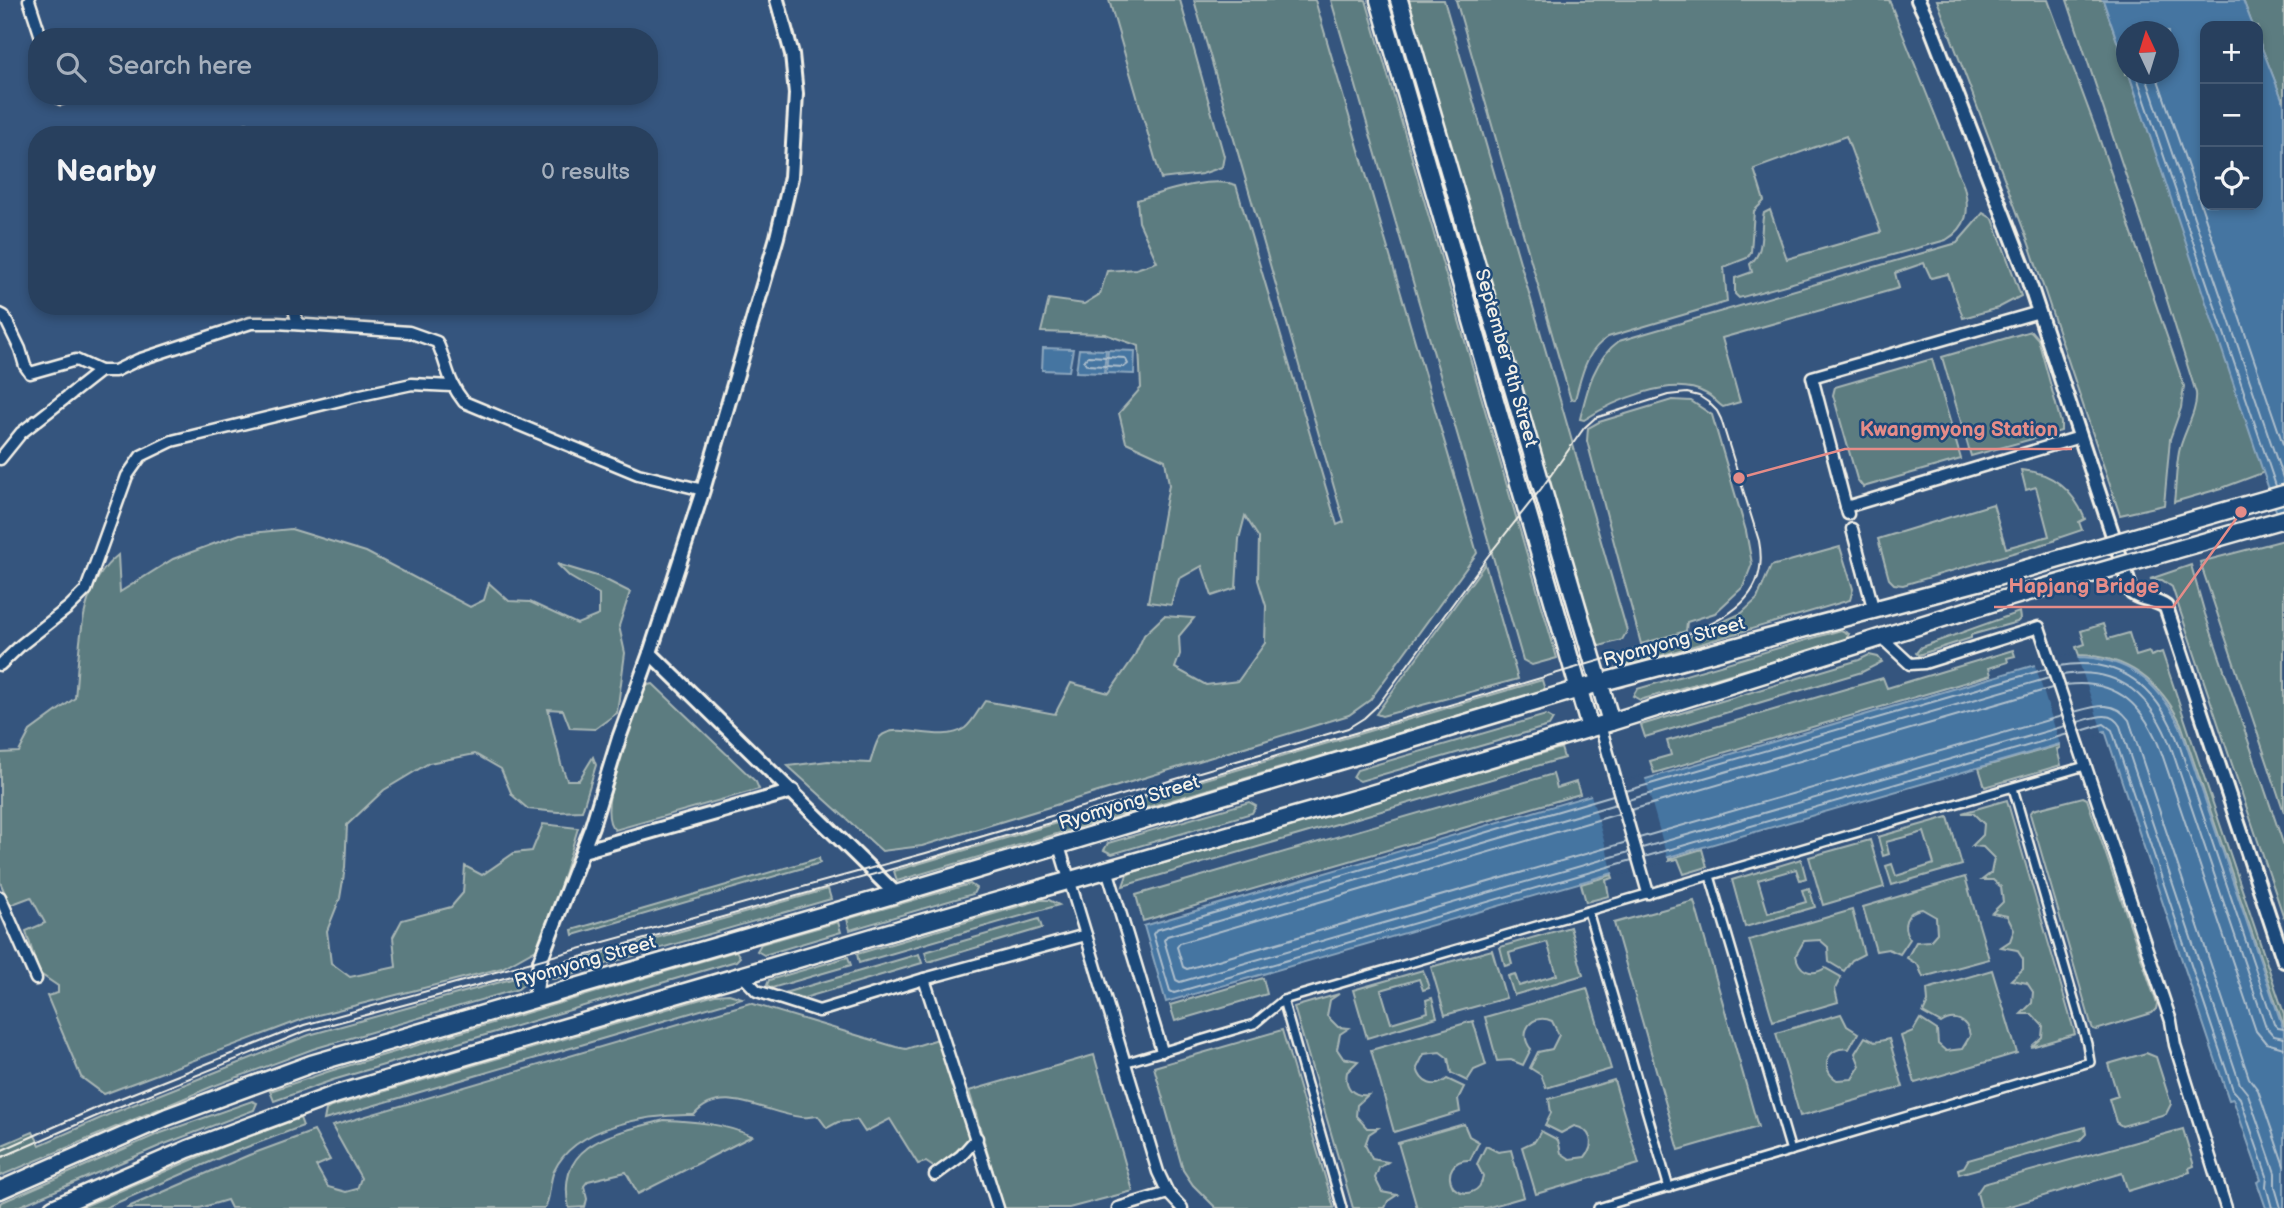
<!DOCTYPE html>
<html lang="en">
<head>
<meta charset="utf-8">
<style>
  :root { --surface:#28405e; --page:#304764; --text:#f1f3f6; --muted:#a5afbc; --line:#445973 }
  body { margin:0; font-family:"Balsamiq Sans",sans-serif; background:var(--page); color:var(--text) }
  .controls { position:absolute; right:21px; top:21px; display:grid; overflow:hidden; border-radius:14px; box-shadow:0 4px 10px #0003 }
  .controls button { width:63px; height:63px; display:grid; place-items:center; padding:0; border:0; border-bottom:2px solid var(--line); background:var(--surface); color:var(--text); font:35px sans-serif }
  .compass { position:absolute; left:2116px; top:21px; width:63px; height:63px; border-radius:50%; background:var(--surface); box-shadow:0 4px 10px #0003; rotate:356deg }
  .list { margin:0; padding:0; list-style:none }
  h2 { display:flex; justify-content:space-between; align-items:center; height:91px; margin:0; padding:0 28px; font-size:30px }
  h2 small { font-size:23px; font-weight:400; color:var(--muted) }
  .icon { flex:none; width:38px; height:38px; fill:none; stroke:currentColor; stroke-width:2; stroke-linecap:round; stroke-linejoin:round }
  .map { position:relative; flex:none; width:2284px; height:1208px; overflow:hidden }
  .search { position:absolute; background:var(--surface); box-shadow:0 4px 10px #0003; left:28px; top:28px; width:630px; height:77px; display:flex; align-items:center; gap:18px; box-sizing:border-box; padding:0 24px; border-radius:28px; color:var(--muted); font-size:26px }
  .panel { position:absolute; background:var(--surface); box-shadow:0 4px 10px #0003; left:28px; top:126px; width:630px; height:189px; border-radius:28px }
  .map>svg:first-child { display:block }
  .green { fill:#5b7b80; stroke:#a8b6b4; stroke-width:2 }
  .water { fill:#4574a1; stroke:#8ba6bd; stroke-width:2 }
  .pier { fill:#35557e }
  .lines { fill:none; stroke-linecap:round; stroke-linejoin:round }
  .shore { stroke:#aebfcc; stroke-width:2 }
  .pedestrian-casing { stroke:#f4f1e8; stroke-width:12 }
  .minor-casing { stroke:#f4f1e8; stroke-width:15 }
  .tertiary-casing { stroke:#f4f1e8; stroke-width:18 }
  .trunk-casing { stroke:#f4f1e8; stroke-width:21 }
  .pedestrian { stroke:#1f4a7a; stroke-width:7 }
  .minor { stroke:#1f4a7a; stroke-width:10 }
  .tertiary { stroke:#1f4a7a; stroke-width:12 }
  .trunk { stroke:#1f4a7a; stroke-width:16 }
  .tram { stroke:#f4f1e8; stroke-width:2 }
  .trunk-bridge-casing { stroke:#f4f1e8; stroke-width:21; stroke-linecap:butt }
  .trunk-bridge { stroke:#1f4a7a; stroke-width:16 }
  .labels { text-anchor:middle; dominant-baseline:central; stroke-width:5; stroke-linejoin:round; paint-order:stroke }
  .street-label { font-size:19px; fill:#f4f1e8; stroke:#1f4a7a }
  .leader { fill:none; stroke:#e58c88; stroke-width:2.5 }
  .callout-dot { fill:#e58c88; stroke:#1f4a7a; stroke-width:2.5 }
  .callout-label { font-size:21px; text-anchor:middle; font-weight:bold; fill:#e58c88; stroke:#1f4a7a; stroke-width:5; stroke-linejoin:round; paint-order:stroke }
</style>
</head>
<body>
<div class="map">
<svg width="2284" height="1208" viewBox="0 0 2284 1208">
  <rect width="100%" height="100%" fill="#35557e"/>
  <filter id="ink" filterUnits="userSpaceOnUse"><feTurbulence type="fractalNoise" baseFrequency=".0143" numOctaves="2"/><feDisplacementMap in="SourceGraphic" scale="14" xChannelSelector="R" yChannelSelector="G"/><feConvolveMatrix kernelMatrix="1 2 1 2 8 2 1 2 1" color-interpolation-filters="sRGB"/></filter>
  <g filter="url(#ink)">
    <g class="green">
      <polygon points="1109,0 1180,0 1224,156 1222,167 1202,174 1161,179"/>
      <path d="M1194,0H1315L1477,553L1370,700L1349,715L922,846L882,851L788,766L828,761L870,763C873,755 875,743 880,737C897,720 941,745 965,728C973,722 979,709 985,701L1055,714L1071,683L1109,693L1134,657L1144,635L1164,616L1194,618L1179,636L1180,654L1175,668L1206,685L1238,681L1265,643L1266,606L1258,580L1259,538L1245,516L1239,539L1236,588L1212,596L1202,566L1179,579L1171,605L1148,602L1169,485L1165,460L1126,442L1119,413L1141,388L1139,346L1105,334L1041,332L1049,299L1084,304L1100,294L1107,271L1136,269L1157,262L1139,222L1137,200C1165,192 1208,176 1236,185L1337,525L1344,522Z"/>
      <polygon points="1331,0 1366,0 1557,658 1532,665 1523,660"/>
      <polygon points="1408,0 1444,0 1627,631 1622,640 1596,647"/>
      <path d="M1456,0H1889L1964,187C1970,211 1968,227 1946,240L1739,298L1735,294V278L1752,272L1750,264C1766,251 1759,230 1764,213L1770,210L1787,259L1881,232L1846,136L1754,169L1764,201L1754,211L1751,252L1747,258L1724,267L1727,302L1608,337C1585,352 1582,375 1575,399L1571,400Z"/>
      <polygon points="1937,0 2048,0 2098,135 2184,386 2181,408 2170,439 2164,505 2120,515 2029,244"/>
      <path d="M2067,0H2103L2126,67V74H2129L2265,472L2222,488L2174,502C2176,486 2176,468 2179,452C2183,433 2198,411 2196,393L2156,265Z"/>
      <polygon points="2243,0 2284,0 2284,104 2258,38 2258,26 2253,26"/>
      <path d="M1983,213L1993,219L2021,296L1998,308L1963,318L1948,274L1931,278L1924,263L1895,273L1899,288L1722,338L1740,402L1723,407C1717,403 1712,396 1705,393C1672,375 1613,401 1584,420L1580,419C1587,390 1594,359 1619,341L1957,243Z"/>
      <polygon points="2031,331 2038,339 2061,423 2061,431 1971,456 1942,357"/>
      <polygon points="1932,359 1961,459 1863,487 1857,479 1833,395 1835,387"/>
      <polygon points="1672,400 1691,401 1712,415 1746,531 1752,564 1743,587 1715,613 1687,622 1686,631 1641,644 1587,441 1588,428 1599,422"/>
      <path d="M2021,470C2053,472 2073,490 2085,519L2079,522L2082,530L2055,539L2054,541L1903,585L1894,584L1889,579L1878,539L1993,504L2006,548L2049,536L2036,487L2026,490Z"/>
      <path d="M291,529L366,552L470,607L484,600L489,583L509,601L530,602L577,624L599,615V594L570,577L557,564L600,577L630,592L619,626L625,653L617,713L595,729L570,728L563,710L548,709L561,764L567,780H579L593,757L596,765L582,811L558,812L528,809L512,795L501,769L475,754L429,763L384,790L347,825L345,868L340,898L327,931L331,963L350,977L396,967L393,937L402,920L451,907L463,893L465,866L482,875L514,853L532,851L543,824L578,828L550,921L536,949L502,968L306,1018L104,1094L81,1077L47,996L58,993V986L39,973L26,931L45,923L31,897L10,905L0,882V753L19,752L30,731L75,698C80,650 77,587 118,555L120,592L173,559L240,534Z"/>
      <polygon points="2284,540 2284,812 2200,562"/>
      <polygon points="1840,547 1853,589 1850,600 1625,666 1622,657 1687,638 1742,613 1757,599 1771,566"/>
      <polygon points="1485,564 1518,679 1382,716 1376,714"/>
      <polygon points="2191,565 2205,614 2284,846 2284,918 2172,587 2162,580 2150,579"/>
      <polygon points="2019,612 2020,619 2017,622 1971,635 1971,638 1918,655 1916,653 1921,647"/>
      <path d="M2103,624L2108,639L2129,633L2136,656L2149,652L2151,656L2162,652L2284,1014V1027L2181,724C2161,682 2127,656 2079,655L2076,647L2085,644L2081,631Z"/>
      <polygon points="1841,630 1849,634 1845,641 1640,700 1633,696 1637,689"/>
      <polygon points="2013,650 2015,656 2007,658 2008,662 1989,668 1991,675 1654,773 1650,761 1671,755 1667,741 1883,678 1887,688"/>
      <polygon points="1869,655 1878,657 1882,662 1862,672 1645,737 1641,725 1859,660"/>
      <polygon points="1542,680 1545,690 897,881 894,871"/>
      <path d="M653,684L756,782L759,789L615,830C592,812 636,716 644,691L648,685Z"/>
      <polygon points="1546,715 1553,719 1549,726 1360,781 1353,777 1357,770"/>
      <polygon points="2060,745 2060,748 2057,749 2061,765 1985,787 1979,768"/>
      <polygon points="1561,748 1564,758 1123,886 1127,875 1133,872"/>
      <polygon points="1553,774 1557,788 1576,782 1580,794 1143,921 1136,895"/>
      <polygon points="2083,797 2087,799 2157,1004 2156,1009 2152,1013 2096,1030 2093,1029 2091,1024 2030,814 2033,810"/>
      <polygon points="2007,800 2075,1034 2031,1047 2042,1037 2043,1026 2032,1014 2021,1014 2032,1003 2033,992 2027,983 2011,980 2023,969 2023,959 2017,950 2001,947 2010,941 2014,930 2007,916 1992,913 2003,902 2001,887 1993,880 1982,880 1991,873 1994,858 1983,847 1972,846 1983,835 1984,824 1973,813 1962,813"/>
      <polygon points="1249,802 1256,806 1252,813 1112,854 1104,850 1108,843"/>
      <polygon points="1948,817 1962,865 1892,885 1886,866 1892,864 1896,876 1934,864 1924,832 1886,842 1889,854 1883,856 1878,837"/>
      <polygon points="1870,840 1884,887 1823,905 1809,857"/>
      <polygon points="1702,849 1707,867 1684,874 1678,859 1669,861 1669,859"/>
      <polygon points="819,858 820,863 573,935 572,930"/>
      <polygon points="1801,859 1806,878 1800,880 1796,869 1758,880 1768,913 1806,902 1802,890 1809,888 1815,907 1745,927 1732,880"/>
      <polygon points="1612,875 1613,878 1606,880 1609,896 1586,902 1581,884"/>
      <path d="M1965,877L1989,959L1923,977L1918,965L1907,958L1916,942L1930,941L1937,933L1936,917L1922,909C1906,911 1900,926 1910,939L1900,954L1888,949L1876,951L1863,907Z"/>
      <polygon points="970,884 976,888 973,894 850,930 847,919"/>
      <polygon points="828,889 831,899 554,979 547,975 551,968"/>
      <polygon points="1041,900 1049,900 1059,905 859,963 857,954"/>
      <polygon points="1694,901 1758,1127 1679,1150 1614,923"/>
      <path d="M1852,910L1864,954L1852,960L1844,971L1829,962L1828,947L1820,940L1804,941L1796,955C1798,971 1812,977 1825,968L1841,977L1835,989L1838,1002L1773,1021L1749,940Z"/>
      <polygon points="1039,919 1042,928 928,962 925,952"/>
      <polygon points="838,922 841,932 764,955 757,951 761,944"/>
      <polygon points="1570,927 1583,975 1514,995 1508,976 1515,974 1519,986 1557,975 1547,942 1509,953 1512,964 1505,966 1500,947"/>
      <polygon points="1492,950 1506,998 1445,1015 1431,967"/>
      <polygon points="736,951 740,957 736,961 333,1080 274,1101 270,1091 330,1071"/>
      <polygon points="919,954 922,963 804,998 784,993"/>
      <polygon points="848,957 851,965 772,988 767,985 769,980"/>
      <polygon points="1423,970 1429,988 1423,990 1419,979 1381,990 1391,1023 1428,1012 1426,1000 1432,998 1437,1017 1367,1038 1353,990"/>
      <path d="M1992,970L2017,1053L1915,1083L1901,1036L1913,1031L1920,1019L1937,1030L1938,1044L1946,1051L1962,1049L1970,1036C1968,1020 1954,1014 1941,1023L1923,1013L1928,1002L1927,989Z"/>
      <polygon points="533,973 528,981 518,989 313,1049 211,1087 0,1176 0,1146 33,1132 40,1145 110,1114 309,1035"/>
      <polygon points="1263,978 1267,994 1175,1021 1170,1005"/>
      <path d="M1587,988L1611,1069L1546,1088L1541,1075L1530,1068L1538,1052L1552,1049L1559,1035L1552,1021C1532,1012 1517,1032 1531,1049L1523,1065L1511,1060L1497,1061L1485,1017Z"/>
      <polygon points="729,994 742,998 324,1120 326,1110 331,1107 715,995"/>
      <path d="M1339,994L1330,1000L1327,1016L1338,1027L1349,1028L1340,1034L1337,1049L1343,1058L1358,1061L1347,1072C1344,1087 1353,1097 1368,1095L1357,1105L1356,1116L1367,1128H1378L1369,1134L1365,1145L1372,1159L1388,1162L1379,1168L1375,1178L1382,1192L1397,1195L1388,1201L1385,1208H1353L1294,1007Z"/>
      <path d="M750,1003L896,1047L906,1049L938,1039L970,1135V1140L935,1168L926,1162L918,1164L890,1119L865,1132L857,1120L838,1122L827,1128L818,1116C812,1116 806,1118 801,1117C766,1114 722,1082 694,1115C651,1114 575,1125 554,1171C549,1183 551,1196 545,1208H231L227,1200L200,1208H126L249,1155L314,1131L330,1160L316,1166L328,1187L346,1192L357,1189L361,1178L332,1126Z"/>
      <path d="M1841,1014L1847,1026L1858,1033L1849,1049C1828,1045 1818,1069 1837,1080L1852,1079L1860,1066L1855,1053L1865,1037L1875,1042L1889,1039L1903,1087L1800,1116L1776,1033Z"/>
      <path d="M1473,1021L1486,1065L1474,1070L1467,1081L1451,1073L1448,1058L1440,1052L1424,1054L1417,1068C1421,1084 1435,1089 1447,1079L1464,1087L1458,1099L1460,1112L1394,1132L1371,1050Z"/>
      <polygon points="1282,1030 1334,1208 1216,1208 1193,1185 1183,1170 1154,1067"/>
      <polygon points="2146,1053 2156,1057 2171,1104 2166,1114 2122,1126 2116,1122 2109,1099 2118,1096 2108,1064"/>
      <polygon points="1094,1055 1133,1191 1069,1208 1004,1208 969,1091"/>
      <path d="M1614,1080L1639,1164L1536,1194L1522,1147L1535,1141L1541,1131L1558,1140L1561,1153L1570,1159L1585,1157C1596,1144 1591,1129 1574,1126L1561,1133L1545,1125L1551,1113L1549,1099Z"/>
      <polygon points="252,1101 257,1103 254,1110 162,1145 15,1208 0,1208 0,1203 158,1134"/>
      <polygon points="300,1118 303,1126 226,1155 105,1208 80,1208 224,1146"/>
      <path d="M664,1120C696,1121 723,1124 752,1136L638,1194L626,1172L588,1181L584,1186L587,1199L585,1207L569,1208C554,1142 616,1133 664,1120Z"/>
      <path d="M1464,1124L1469,1136L1479,1142L1470,1160C1454,1159 1445,1172 1453,1187C1465,1198 1481,1193 1483,1176L1477,1164L1486,1146L1498,1152L1511,1150L1524,1197L1486,1208H1417L1398,1143Z"/>
      <polygon points="2085,1127 2086,1134 2080,1140 1959,1174 1958,1169 1964,1167 1968,1160"/>
      <polygon points="2183,1129 2194,1166 2189,1168 2190,1172 2128,1191 2122,1173 2003,1208 1981,1208 1977,1193 1983,1184"/>
    </g>
    <g class="water">
      <polygon points="2103,0 2243,0 2253,26 2205,26 2205,205 2258,205 2258,38 2284,104 2284,534 2129,74 2168,74 2168,32 2126,32 2126,67"/>
      <polygon points="1043,348 1073,349 1069,371 1042,370"/>
      <polygon points="1079,349 1106,350 1104,373 1076,372"/>
      <polygon points="1108,350 1135,351 1134,374 1106,373"/>
      <path d="M2075,657C2128,657 2157,681 2180,726L2284,1031V1208H2266L2257,1182L2261,1180L2233,1099L2229,1100L2105,731L1166,1002L1144,926L2035,665Z"/>
    </g>
    <g class="pier">
      <polygon points="2076,653 2103,734 2061,747 2034,662"/>
      <polygon points="1644,775 1668,861 1614,876 1590,791"/>
    </g>
    <g class="lines">
      <g class="shore">
        <polyline points="2136,74 2276,486"/>
        <polyline points="2145,74 2284,481"/>
        <polyline points="2156,74 2284,447"/>
        <polygon points="1088,356 1125,358 1128,364 1124,367 1087,365 1084,361"/>
        <path d="M2059,666C2123,655 2160,691 2180,747L2274,1024L2278,1028L2284,1029"/>
        <path d="M2062,675C2121,665 2153,698 2172,750L2266,1027L2274,1036L2284,1038"/>
        <path d="M2065,685C2119,678 2145,707 2162,754L2256,1031L2266,1043L2284,1048"/>
        <path d="M2074,712C2095,706 2114,699 2129,720L2249,1078L2258,1090L2284,1166"/>
        <path d="M2078,722C2094,718 2110,709 2120,726L2240,1084L2248,1094L2275,1173V1187L2281,1208"/>
        <polyline points="2081,731 2104,724 2112,730 2233,1090 2240,1098 2267,1176 2266,1186 2272,1208"/>
        <polyline points="1626,791 2046,669"/>
        <polyline points="1613,795 1156,930 1153,934 1170,991 1174,993 1632,860"/>
        <polyline points="1628,800 2049,678"/>
        <polyline points="1616,804 1167,936 1164,940 1176,980 1180,982 1629,852"/>
        <polyline points="1631,810 2052,688"/>
        <polyline points="1618,814 1180,943 1177,947 1183,967 1187,969 1627,842"/>
        <polyline points="1639,838 2062,716"/>
        <polyline points="1642,848 2065,726"/>
        <polyline points="1644,857 2068,734"/>
      </g>
      <g class="pedestrian-casing">
        <g id="pedestrian">
          <polyline points="1710,876 1791,1151"/>
          <polyline points="1588,911 1669,1188"/>
          <polyline points="1283,1000 1342,1208"/>
          <polyline points="1124,1063 1254,1024 1283,1000 2085,766"/>
          <polyline points="1598,1208 2090,1062 2087,1044 2013,788"/>
        </g>
      </g>
      <g class="minor-casing">
        <g id="minor">
          <polyline points="29,0 41,37"/>
          <polyline points="60,96 61,99"/>
          <polyline points="246,130 247,135"/>
          <polyline points="293,306 298,324"/>
          <path d="M0,314L4,316L20,349L25,366L30,373L76,360L100,371H115L138,360L251,323H277L409,332L437,342C448,366 447,381 464,402L638,474L703,490"/>
          <polyline points="0,459 21,433 100,371"/>
          <polyline points="1846,507 2080,437"/>
          <polyline points="1848,514 1812,377 2039,312"/>
          <polyline points="1852,529 1874,611"/>
          <polyline points="1881,637 1910,664 1924,663 2039,627 2171,1021 2175,1045 2226,1208"/>
          <polyline points="0,665 21,645 69,607 86,590 127,476 141,456 172,441 361,395 412,384 451,386"/>
          <polyline points="1600,725 1648,893"/>
          <polyline points="1059,846 1158,1172 1168,1193 1182,1208"/>
          <polyline points="1107,869 1162,1051"/>
          <polyline points="0,897 36,979"/>
          <polyline points="742,975 757,991 819,1011 924,979 1086,935"/>
          <polyline points="924,979 998,1208"/>
          <polyline points="935,1175 961,1156 977,1138"/>
          <polyline points="1118,1208 1168,1193"/>
        </g>
      </g>
      <g class="tertiary-casing">
        <g id="tertiary">
          <path d="M1918,0L1929,23L2026,273L2132,593C2143,601 2154,598 2166,607L2284,961"/>
          <polyline points="650,653 896,894"/>
          <polyline points="583,851 793,791"/>
          <polyline points="535,999 540,961 592,826 619,738 650,653 703,490 777,237 791,177 796,94 792,54 777,0"/>
        </g>
      </g>
      <g class="trunk-casing">
        <g id="trunk">
          <polyline points="1379,0 1590,728"/>
          <polyline points="1399,0 1611,722"/>
          <polyline points="2169,527 2284,494"/>
          <polyline points="2175,550 2284,519"/>
          <polyline points="0,1190 167,1117 311,1064 896,894 1599,683 1997,577"/>
          <polyline points="53,1208 188,1149 334,1095 900,929 1371,794 1611,722 2004,599"/>
        </g>
      </g>
      <use href="#pedestrian" class="pedestrian"/>
      <use href="#minor" class="minor"/>
      <use href="#tertiary" class="tertiary"/>
      <use href="#trunk" class="trunk"/>
      <path class="tram" d="M0,1151L103,1105L304,1025L926,853L1348,728L1364,718L1378,705L1488,556L1541,489L1584,428L1595,418L1668,395L1687,393L1699,396L1708,402L1717,411L1721,419L1759,541C1770,597 1728,618 1683,636L928,859L538,969L306,1031L106,1112L0,1158"/>
      <g class="trunk-bridge-casing">
        <g id="trunk-bridge">
          <polyline points="1997,577 2169,527"/>
          <polyline points="2004,599 2175,550"/>
        </g>
      </g>
      <use href="#trunk-bridge" class="trunk-bridge"/>
    </g>
  </g>
  <g class="labels">
    <g class="street-label">
      <text transform="translate(1506 358) rotate(74)">September 9th Street</text>
      <text transform="translate(1674 642) rotate(-15)">Ryomyong Street</text>
      <text transform="translate(1129 803) rotate(-17)">Ryomyong Street</text>
      <text transform="translate(585 962) rotate(-16)">Ryomyong Street</text>
    </g>
  </g>
  <path class="leader" d="M1739 478L1845 449H2072M2241 512L2173 607H1994"/>
  <g class="callout-dot">
    <circle cx="1739" cy="478" r="7"/>
    <circle cx="2241" cy="512" r="7"/>
  </g>
  <g class="callout-label">
    <text x="1959" y="436">Kwangmyong Station</text>
    <text x="2084" y="593">Hapjang Bridge</text>
  </g>
</svg>
<div class="controls">
<button>+</button>
<button>−</button>
<button><svg class="icon" aria-label="locate" viewBox="0 0 24 24"><circle cx="12" cy="12" r="6"/><path d="M12 2v4M12 18v4M2 12h4M18 12h4"/></svg></button>
</div>
<svg class="compass" viewBox="-18 -18 36 36"><path d="M0-13l5 13h-10z" fill="#e53935"/><path d="M0 13l5-13h-10z" fill="#a5afbc"/></svg>
<div class="search"><svg class="icon" aria-label="search" viewBox="0 0 24 24"><circle cx="10" cy="10" r="6"/><path d="M15 15l6 6"/></svg>Search here</div>
<section class="panel">
<h2>Nearby<small>0 results</small></h2>
<ul class="list">
</ul>
</section>
</div>
</body>
</html>
